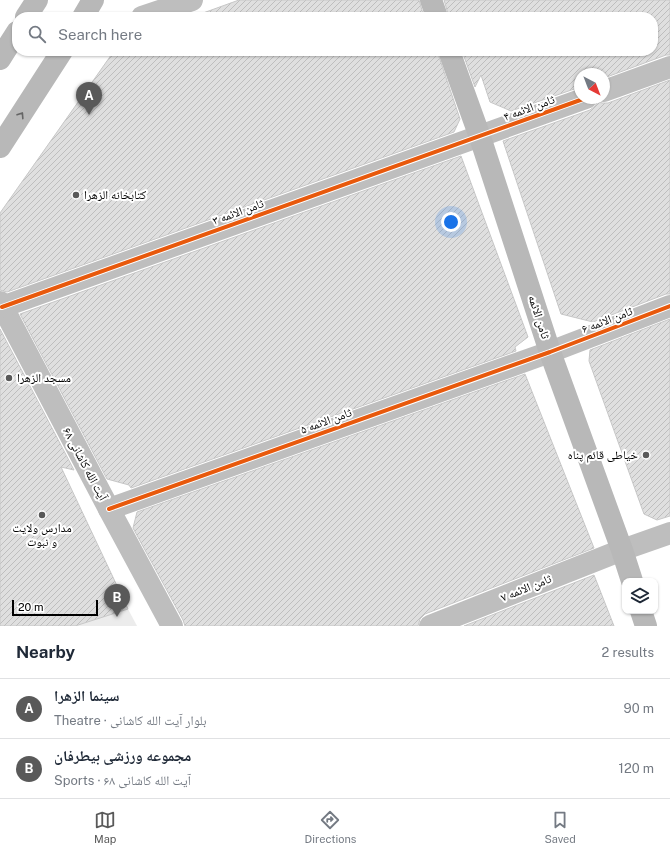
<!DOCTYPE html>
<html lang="en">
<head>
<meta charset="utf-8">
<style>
  :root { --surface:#fff; --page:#f6f6f7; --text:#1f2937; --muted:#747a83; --line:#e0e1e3; --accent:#595959 }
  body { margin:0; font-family:"Public Sans","Noto Naskh Arabic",sans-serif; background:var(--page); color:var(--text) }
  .controls { position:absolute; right:12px; bottom:12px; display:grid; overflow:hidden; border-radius:8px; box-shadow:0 1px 3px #0004 }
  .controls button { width:36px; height:36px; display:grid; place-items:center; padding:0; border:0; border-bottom:1px solid var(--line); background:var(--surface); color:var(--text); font:20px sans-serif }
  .compass { position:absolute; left:574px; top:68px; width:36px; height:36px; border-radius:50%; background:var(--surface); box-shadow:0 1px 3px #0004; rotate:138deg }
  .scale { position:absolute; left:12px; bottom:10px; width:86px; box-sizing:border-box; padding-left:4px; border:2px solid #000; border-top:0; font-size:11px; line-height:14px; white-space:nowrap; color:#000; -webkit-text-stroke:3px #fff; paint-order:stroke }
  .you { position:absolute; left:451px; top:222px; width:14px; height:14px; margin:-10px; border:3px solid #fff; border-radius:50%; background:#1a73e8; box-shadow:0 0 0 6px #1a73e833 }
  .badge { display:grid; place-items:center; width:26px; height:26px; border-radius:50%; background:var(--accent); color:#fff; font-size:13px; font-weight:700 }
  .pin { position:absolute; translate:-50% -33px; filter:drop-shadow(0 1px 2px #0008) }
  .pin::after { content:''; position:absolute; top:21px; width:14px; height:12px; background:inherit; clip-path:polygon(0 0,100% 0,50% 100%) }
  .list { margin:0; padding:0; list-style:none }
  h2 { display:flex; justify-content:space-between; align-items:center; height:52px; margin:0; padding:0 16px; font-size:17px }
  h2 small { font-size:13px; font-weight:400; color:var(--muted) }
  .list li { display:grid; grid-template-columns:26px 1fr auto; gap:12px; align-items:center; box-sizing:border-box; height:60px; padding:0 16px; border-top:1px solid var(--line) }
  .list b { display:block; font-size:15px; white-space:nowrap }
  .list p { margin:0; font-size:13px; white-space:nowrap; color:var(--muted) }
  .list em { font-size:13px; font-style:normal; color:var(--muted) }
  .icon { flex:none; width:22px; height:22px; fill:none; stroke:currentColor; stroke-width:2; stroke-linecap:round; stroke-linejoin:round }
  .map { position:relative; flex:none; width:670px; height:626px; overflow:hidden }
  .search { position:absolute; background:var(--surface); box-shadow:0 1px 3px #0004; left:12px; right:12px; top:12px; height:44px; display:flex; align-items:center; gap:10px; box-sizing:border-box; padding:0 14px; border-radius:16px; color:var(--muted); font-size:15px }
  .sheet { height:172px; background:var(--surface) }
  nav { display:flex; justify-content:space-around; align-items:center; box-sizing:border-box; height:56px; border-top:1px solid var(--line); background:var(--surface); font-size:11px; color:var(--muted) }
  nav a { display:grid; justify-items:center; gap:2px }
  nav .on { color:var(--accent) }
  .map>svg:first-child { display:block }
  .garden { fill:#ececec }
  .building { fill:url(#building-hatch); stroke:#c7c7c7 }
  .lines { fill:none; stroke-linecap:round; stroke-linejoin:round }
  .street { stroke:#bebebe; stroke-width:22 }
  .secondary { stroke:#b8b8b8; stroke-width:22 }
  .cycleway-casing { stroke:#fff; stroke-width:6 }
  .cycleway { stroke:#e8590c; stroke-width:4 }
  .oneway { stroke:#656565 }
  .poi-dot { fill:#595959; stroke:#fff; stroke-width:1.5 }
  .labels { text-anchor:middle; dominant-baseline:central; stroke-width:4; stroke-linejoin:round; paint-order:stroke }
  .street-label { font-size:12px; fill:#000; stroke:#fff }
  .poi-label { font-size:12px; fill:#000; stroke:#fff; text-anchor:start }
</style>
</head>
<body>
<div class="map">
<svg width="670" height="626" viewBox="0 0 670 626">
  <defs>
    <pattern id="building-hatch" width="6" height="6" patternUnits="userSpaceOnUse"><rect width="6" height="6" fill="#dfdfdf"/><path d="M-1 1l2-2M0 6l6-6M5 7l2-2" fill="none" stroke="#bebebe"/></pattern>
  </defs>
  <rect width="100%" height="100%" fill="#fff"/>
  <polygon class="garden" points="128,609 137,626 75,626"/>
  <g class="building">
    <polygon points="239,0 419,0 424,17 192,17"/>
    <polygon points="444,0 670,0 670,55 666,55 604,78 604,74 580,74 580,87 511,111 490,102 481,75 475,87 462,51 653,51 653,17 449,17"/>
    <polygon points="114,51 437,51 460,119 454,132 7,292 0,290 0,213"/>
    <polygon points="670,80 670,294 666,294 593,322 561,314 503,141 590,110 595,106 598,101 602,103 608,103"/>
    <polygon points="461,156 528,337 515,347 516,351 131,488 129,485 107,479 20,314"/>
    <polygon points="670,319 670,516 657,520 644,514 589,361 590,350"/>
    <polygon points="0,329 74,470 61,467 128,609 75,626 0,626"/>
    <polygon points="525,374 594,548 425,614 420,619 418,626 185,626 183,620 133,528 137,512"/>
    <polygon points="594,575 614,626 464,626"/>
  </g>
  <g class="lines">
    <g class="street">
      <polyline points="142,17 192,0"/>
      <polyline points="604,91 670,67"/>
      <polyline points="0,302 109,509 172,626"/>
      <polyline points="2,307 586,98"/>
      <polyline points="109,509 550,352 670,306"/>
      <polyline points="430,626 622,550 670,533"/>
    </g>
    <g class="secondary">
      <polyline points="431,0 437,17"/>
      <polyline points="26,17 37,0"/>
      <polyline points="83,17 93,0"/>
      <polyline points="449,51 480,137 550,352 622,550 632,581"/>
      <polyline points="0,59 17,32"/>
      <polyline points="0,147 62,51"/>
      <polyline points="641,611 646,626"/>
    </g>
    <g class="cycleway-casing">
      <g id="cycleway">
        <polyline points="2,307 586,98"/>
        <polyline points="109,509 550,352 670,306"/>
      </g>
    </g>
    <use href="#cycleway" class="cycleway"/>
  </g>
  <defs><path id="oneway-chevron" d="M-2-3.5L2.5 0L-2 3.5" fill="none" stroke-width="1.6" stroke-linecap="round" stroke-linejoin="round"/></defs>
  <use class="oneway" href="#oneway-chevron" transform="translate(21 115) rotate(-57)"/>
  <g class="poi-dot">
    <circle cx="76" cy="195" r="4"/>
    <circle cx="9" cy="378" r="4"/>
    <circle cx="646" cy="455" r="4"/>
    <circle cx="42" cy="515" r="4"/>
  </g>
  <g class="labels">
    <g class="street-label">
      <text transform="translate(529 108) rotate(-20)">ثامن الائمه ۴</text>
      <text transform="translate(238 212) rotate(-20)">ثامن الائمه ۳</text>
      <text transform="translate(539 317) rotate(72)">ثامن الائمه</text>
      <text transform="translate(607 320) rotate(-21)">ثامن الائمه ۶</text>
      <text transform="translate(326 421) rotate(-20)">ثامن الائمه ۵</text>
      <text transform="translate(85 464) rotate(62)">آیت الله کاشانی ۶۸</text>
      <text transform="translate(526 588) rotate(-22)">ثامن الائمه ۷</text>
    </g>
    <g class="poi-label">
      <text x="84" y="195">کتابخانه الزهرا</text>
      <text x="17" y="378">مسجد الزهرا</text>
      <text x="638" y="455" text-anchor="end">خیاطی قائم پناه</text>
      <text x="42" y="528" text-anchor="middle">مدارس ولایت<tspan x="42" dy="14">و نبوت</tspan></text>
    </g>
  </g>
</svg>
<div class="controls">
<button><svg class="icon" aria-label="layers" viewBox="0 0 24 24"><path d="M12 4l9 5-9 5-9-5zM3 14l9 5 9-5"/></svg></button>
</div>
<svg class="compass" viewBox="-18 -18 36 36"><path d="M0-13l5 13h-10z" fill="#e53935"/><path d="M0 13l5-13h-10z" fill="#747a83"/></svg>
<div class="scale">20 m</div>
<div class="you"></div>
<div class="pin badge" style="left:89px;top:115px">A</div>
<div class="pin badge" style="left:117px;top:617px">B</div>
<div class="search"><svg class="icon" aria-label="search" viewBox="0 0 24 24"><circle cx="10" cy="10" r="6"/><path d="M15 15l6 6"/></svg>Search here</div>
</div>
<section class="sheet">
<h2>Nearby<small>2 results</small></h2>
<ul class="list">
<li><span class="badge">A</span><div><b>سینما الزهرا</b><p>Theatre · بلوار آیت الله کاشانی</p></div><em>90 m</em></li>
<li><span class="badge">B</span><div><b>مجموعه ورزشی بیطرفان</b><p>Sports · آیت الله کاشانی ۶۸</p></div><em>120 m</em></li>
</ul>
</section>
<nav>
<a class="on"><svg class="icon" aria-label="map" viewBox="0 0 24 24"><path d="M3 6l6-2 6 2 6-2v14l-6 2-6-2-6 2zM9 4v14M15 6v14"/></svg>Map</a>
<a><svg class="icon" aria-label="directions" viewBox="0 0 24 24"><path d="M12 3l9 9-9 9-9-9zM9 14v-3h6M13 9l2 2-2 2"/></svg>Directions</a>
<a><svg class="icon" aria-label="saved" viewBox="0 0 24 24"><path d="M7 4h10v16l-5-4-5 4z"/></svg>Saved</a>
</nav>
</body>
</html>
